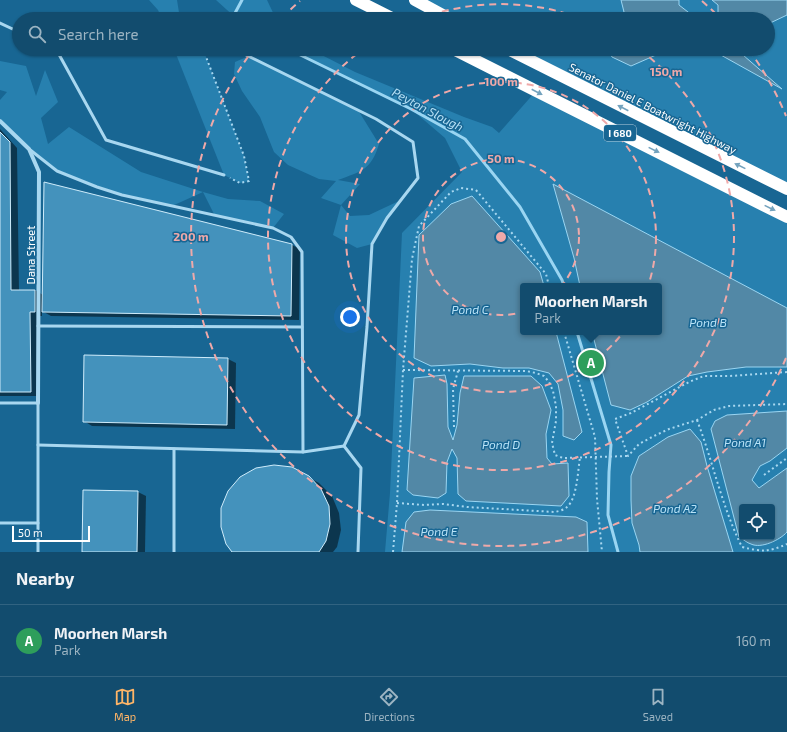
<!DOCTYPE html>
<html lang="en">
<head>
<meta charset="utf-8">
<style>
  :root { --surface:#124c6e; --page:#1f5676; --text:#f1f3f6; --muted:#9cb4c2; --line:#316381; --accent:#ffb567 }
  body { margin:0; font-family:"Exo 2",sans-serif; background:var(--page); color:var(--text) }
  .controls { position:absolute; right:12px; bottom:12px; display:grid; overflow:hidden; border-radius:4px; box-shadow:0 1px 3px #0004 }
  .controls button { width:36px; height:36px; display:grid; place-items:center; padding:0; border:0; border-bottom:1px solid var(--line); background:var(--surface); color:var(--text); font:20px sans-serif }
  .scale { position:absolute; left:12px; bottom:10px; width:78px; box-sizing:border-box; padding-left:4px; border:2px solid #fff; border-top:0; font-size:11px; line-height:14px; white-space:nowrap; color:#fff; -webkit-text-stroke:3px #186693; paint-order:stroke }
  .you { position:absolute; left:350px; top:317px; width:14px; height:14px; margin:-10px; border:3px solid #fff; border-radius:50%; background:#1a73e8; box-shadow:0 0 0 6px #1a73e833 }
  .badge { display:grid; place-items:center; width:26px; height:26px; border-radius:50%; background:var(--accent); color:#fff; font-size:13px; font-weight:700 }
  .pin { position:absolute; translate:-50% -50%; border:2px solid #fff; box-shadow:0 1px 4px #0006 }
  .popup { position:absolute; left:520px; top:283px; width:142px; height:52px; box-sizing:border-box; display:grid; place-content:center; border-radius:4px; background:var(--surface); filter:drop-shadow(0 1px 3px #0005); font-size:13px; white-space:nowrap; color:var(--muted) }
  .popup b { font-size:15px; color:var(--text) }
  .popup::after { content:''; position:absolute; left:50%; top:100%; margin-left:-8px; border:8px solid transparent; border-top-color:var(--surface) }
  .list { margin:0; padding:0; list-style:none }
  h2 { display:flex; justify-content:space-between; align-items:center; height:52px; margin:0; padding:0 16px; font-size:17px }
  h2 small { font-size:13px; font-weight:400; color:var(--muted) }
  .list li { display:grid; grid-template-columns:26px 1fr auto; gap:12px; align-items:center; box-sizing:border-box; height:72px; padding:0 16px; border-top:1px solid var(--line) }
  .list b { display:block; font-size:15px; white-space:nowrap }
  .list p { margin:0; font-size:13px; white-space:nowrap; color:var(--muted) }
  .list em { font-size:13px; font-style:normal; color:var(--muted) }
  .icon { flex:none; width:22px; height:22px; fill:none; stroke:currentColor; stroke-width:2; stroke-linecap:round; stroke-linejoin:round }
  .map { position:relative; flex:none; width:787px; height:552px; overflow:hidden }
  .search { position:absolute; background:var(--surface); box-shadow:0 1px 3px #0004; left:12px; right:12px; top:12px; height:44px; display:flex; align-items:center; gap:10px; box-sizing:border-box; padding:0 14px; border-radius:22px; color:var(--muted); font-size:15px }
  .sheet { height:124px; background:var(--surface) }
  nav { display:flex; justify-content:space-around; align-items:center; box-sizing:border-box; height:56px; border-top:1px solid var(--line); background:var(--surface); font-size:11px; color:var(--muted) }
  nav a { display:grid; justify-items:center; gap:2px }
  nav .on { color:var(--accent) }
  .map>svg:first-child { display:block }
  .green { fill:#2780af; fill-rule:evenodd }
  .water { fill:#5288a6; stroke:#9ad5f2; fill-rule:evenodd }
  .shadow { fill:#0007 }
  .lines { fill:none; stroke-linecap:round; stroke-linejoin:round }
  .stream { stroke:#9ad5f2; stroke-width:3 }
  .building { fill:#4492bc; stroke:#cfecfb }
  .path { stroke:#a8d7f0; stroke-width:2; stroke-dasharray:2 3; stroke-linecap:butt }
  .service { stroke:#a8d7f0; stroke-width:3 }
  .minor { stroke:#a8d7f0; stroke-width:4 }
  .motorway { stroke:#fff; stroke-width:12 }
  .oneway { fill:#74a3be }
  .ring { fill:none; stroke:#efa9a9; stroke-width:2; stroke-dasharray:7 5 }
  .labels { text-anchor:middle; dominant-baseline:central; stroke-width:3; stroke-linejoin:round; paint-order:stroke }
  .shield { fill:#186693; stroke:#bad1df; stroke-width:1 }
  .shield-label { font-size:10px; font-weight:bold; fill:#fff }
  .street-label { font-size:11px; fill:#fff; stroke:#186693 }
  .water-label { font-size:12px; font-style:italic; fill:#b8e2f7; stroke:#186693 }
  .centre { fill:#efa9a9; stroke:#186693; stroke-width:2 }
  .ring-label { font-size:12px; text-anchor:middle; font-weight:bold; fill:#efa9a9; stroke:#186693; stroke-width:3; stroke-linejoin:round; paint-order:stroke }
</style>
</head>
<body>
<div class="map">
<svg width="787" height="552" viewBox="0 0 787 552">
  <rect width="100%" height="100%" fill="#186693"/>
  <g class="green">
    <polygon points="149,0 177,0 180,19 162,19 158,10"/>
    <polygon points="216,0 267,0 276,19 237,19"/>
    <polygon points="415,0 787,0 787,189 509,49 768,49 768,19 450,19"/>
    <polygon points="174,49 203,49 244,156 249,181 240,183 224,175"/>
    <path d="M288,49H310L355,72L464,117L492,127L499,133L536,91L787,217V552H385L390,493L402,233L462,172L445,138L411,109ZM523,286H659V332H523ZM742,507H772V537H742Z"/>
    <path d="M249,56L358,110L379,144C371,170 362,171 338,180L360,184L341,205L350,216L369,215L401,200L387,218L372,244L357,248L333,235L341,205L321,198L336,181L319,179L288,165L274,152L260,117L242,91L234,74L235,62Z"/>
    <polygon points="0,61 26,66 36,96 45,70 58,102 41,118 48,144 69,127 141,172 203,192 228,199 260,201 284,214 273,228 215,216 203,192 172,206 122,195 57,171 29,149 0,121 0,100 7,92 0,90"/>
  </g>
  <g class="water">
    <polygon points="621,0 679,0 679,5 697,19 656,19 652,16 649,19 612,19 624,12"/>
    <polygon points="712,0 787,0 787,15 768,24 768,19 718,19 718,5"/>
    <polygon points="607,49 651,49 656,55 631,66 612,57"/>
    <polygon points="710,49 746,49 743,55 782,89"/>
    <polygon points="553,184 787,308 787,367 746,367 707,372 688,376 647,402 630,410 611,405 592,332 659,332 659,286 580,286 574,258"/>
    <polygon points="472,196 540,272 544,286 523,286 523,332 556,332 582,432 574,440 563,436 563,410 558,384 549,373 529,368 503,368 470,364 431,366 414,358 419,235 451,204"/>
    <polygon points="445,375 447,384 448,427 453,440 457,425 460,393 464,376 531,376 542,386 551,410 546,434 547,458 552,464 568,463 569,496 561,506 466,501 458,494 457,458 452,449 447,462 446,493 438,498 413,495 407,490 414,378"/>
    <path d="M787,411V448L770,461L760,466L752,480L759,488L787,468V532C780,540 761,549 751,544C747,543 743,539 739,537L711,429L715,421L727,415ZM742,507H772V537H742Z"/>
    <polygon points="690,429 701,442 707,466 733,552 640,552 639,545 632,523 631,500 631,476 639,456 668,437"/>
    <polygon points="430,510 576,517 587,522 588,552 402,552 406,522 414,512"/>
  </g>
  <g class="shadow">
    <polygon points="0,129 17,148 19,291 35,290 43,295 292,245 300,249 299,320 51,316 42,311 42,316 38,316 38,396 0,396"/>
    <polygon points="85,356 228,359 236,363 235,429 92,426 84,421"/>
    <polygon points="308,477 319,483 332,496 339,513 341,530 337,547 333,552 233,552"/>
    <polygon points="138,492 146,496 145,552 83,552"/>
  </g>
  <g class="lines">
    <g class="stream">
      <polyline points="237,19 234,15 242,0"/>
      <polyline points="288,49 411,109 465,139 520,207 562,280 564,286"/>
      <polyline points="577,332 611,445 609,472 608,515 618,552"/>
    </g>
  </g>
  <g class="building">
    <polygon points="0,132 10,142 11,290 35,290 35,312 30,312 31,392 0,392"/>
    <polygon points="44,182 292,244 291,316 42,312"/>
    <polygon points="84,355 228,358 227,425 83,422"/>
    <polygon points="274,465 292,467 309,476 321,489 329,506 330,524 326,541 319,552 232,552 226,544 221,527 221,508 228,491 240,477 256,468"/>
    <polygon points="83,490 138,491 137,552 82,552"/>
  </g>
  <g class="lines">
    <g class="path">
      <polyline points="203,49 244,156 249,181 240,183 230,178"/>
      <polyline points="564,332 595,437 597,499 602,552"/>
      <polyline points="403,370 526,371 536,373 544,376 549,382 553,391 556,406 556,421 552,443 555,455 563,458 628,456"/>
      <polyline points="787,372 730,376 704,376 689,382 631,413 615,419 628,456 639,444 654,436 669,429 697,420 714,410 729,406 787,404"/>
      <path d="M697,420C713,462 722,507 742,547C762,552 769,552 787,544"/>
      <polyline points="454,427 453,389 458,371"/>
      <polyline points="764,475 787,458"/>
      <path d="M397,503L424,505L443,504L467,507L555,512C559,511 564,510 567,507C577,499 578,470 580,457"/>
      <polyline points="393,552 397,503 403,370 412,259 419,226 451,192 461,188 476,190 546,274 549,286"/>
    </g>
    <g class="service">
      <polyline points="0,23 19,32"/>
      <polyline points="56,49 106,140 224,175"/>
      <polyline points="234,49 376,119 413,142 418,178 387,218 372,244 367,327 359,415 344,446"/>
      <polyline points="29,149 57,171 97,187 122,195 273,228 291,237 302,252 303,452"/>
      <polyline points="38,326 302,327"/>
      <polyline points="0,403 38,403 38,552"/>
      <polyline points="38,445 303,452 344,446 361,468 358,552"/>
      <polyline points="0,523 38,523"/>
      <polyline points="174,552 174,449"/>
    </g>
    <polyline class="minor" points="0,121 29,149 39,172 38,403"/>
    <g class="motorway">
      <polyline points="356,0 394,19"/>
      <polyline points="415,0 450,19"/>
      <polyline points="453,49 787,217"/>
      <polyline points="508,49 787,189"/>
    </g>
  </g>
  <defs><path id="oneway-solid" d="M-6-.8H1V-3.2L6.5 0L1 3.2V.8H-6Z"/></defs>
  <g class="oneway">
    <use href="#oneway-solid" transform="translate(537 92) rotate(27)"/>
    <use href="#oneway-solid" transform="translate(623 108) rotate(-153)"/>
    <use href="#oneway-solid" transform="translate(654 150) rotate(26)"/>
    <use href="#oneway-solid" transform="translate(740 166) rotate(-154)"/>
    <use href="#oneway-solid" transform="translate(770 208) rotate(26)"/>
  </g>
  <g class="ring">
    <circle cx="501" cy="237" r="78"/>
    <circle cx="501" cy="237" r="155"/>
    <path d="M419 19A233 233 0 0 1 583 19M640 50A233 233 0 1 1 362 50"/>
    <path d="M786 358A310 310 0 1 1 253 50M282 18A310 310 0 0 1 300 1M702 1A310 310 0 0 1 720 18M749 50A310 310 0 0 1 786 116"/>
  </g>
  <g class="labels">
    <rect class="shield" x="604" y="125" width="32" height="16" rx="3"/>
    <g class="shield-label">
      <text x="620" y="133">I 680</text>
    </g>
    <g class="street-label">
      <text transform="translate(653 108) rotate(27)">Senator Daniel E Boatwright Highway</text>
      <text transform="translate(30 255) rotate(-90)">Dana Street</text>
    </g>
    <g class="water-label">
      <text transform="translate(428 109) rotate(28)">Peyton Slough</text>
      <text x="470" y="309">Pond C</text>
      <text x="708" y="322">Pond B</text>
      <text x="745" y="442">Pond A1</text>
      <text x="501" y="444">Pond D</text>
      <text x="675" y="508">Pond A2</text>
      <text x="439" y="531">Pond E</text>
    </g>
  </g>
  <circle cx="501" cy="237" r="6" class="centre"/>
  <g class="ring-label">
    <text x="666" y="76">150 m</text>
    <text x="501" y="86">100 m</text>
    <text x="501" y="163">50 m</text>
    <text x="191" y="241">200 m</text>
  </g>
</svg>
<div class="controls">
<button><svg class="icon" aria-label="locate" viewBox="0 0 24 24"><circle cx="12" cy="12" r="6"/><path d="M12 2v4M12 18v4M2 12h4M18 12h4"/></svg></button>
</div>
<div class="scale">50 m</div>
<div class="you"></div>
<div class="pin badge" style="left:591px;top:363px;background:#2e9e5b">A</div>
<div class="popup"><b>Moorhen Marsh</b>Park</div>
<div class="search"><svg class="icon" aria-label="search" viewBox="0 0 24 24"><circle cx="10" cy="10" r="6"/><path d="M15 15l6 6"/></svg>Search here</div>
</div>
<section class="sheet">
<h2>Nearby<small></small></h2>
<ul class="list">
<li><span class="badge" style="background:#2e9e5b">A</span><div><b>Moorhen Marsh</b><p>Park</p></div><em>160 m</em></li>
</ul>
</section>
<nav>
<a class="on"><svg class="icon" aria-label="map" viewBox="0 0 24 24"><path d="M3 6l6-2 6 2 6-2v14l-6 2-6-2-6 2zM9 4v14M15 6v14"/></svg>Map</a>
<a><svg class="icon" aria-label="directions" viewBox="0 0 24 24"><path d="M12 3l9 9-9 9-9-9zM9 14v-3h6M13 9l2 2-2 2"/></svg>Directions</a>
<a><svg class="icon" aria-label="saved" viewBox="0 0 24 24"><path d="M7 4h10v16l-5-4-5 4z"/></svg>Saved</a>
</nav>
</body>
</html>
